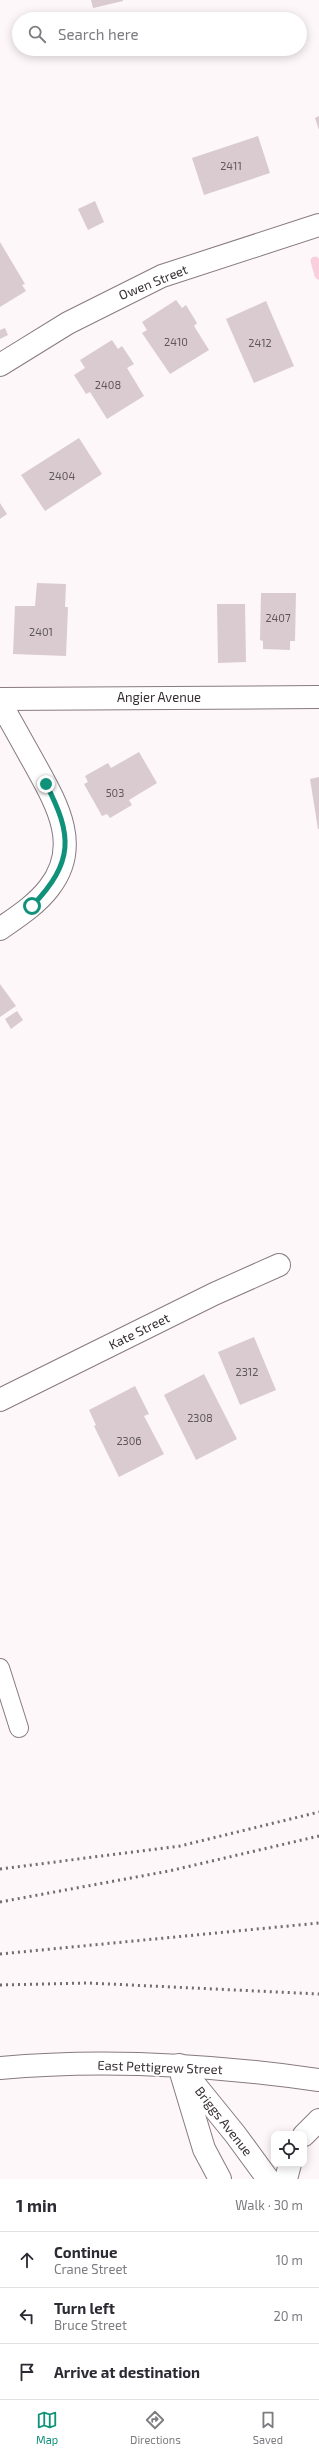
<!DOCTYPE html>
<html lang="en">
<head>
<meta charset="utf-8">
<style>
  :root { --surface:#fff; --page:#f2f2f3; --text:#2b2b33; --muted:#7c7c81; --line:#e1e1e2; --accent:#10927a }
  body { margin:0; font-family:"Exo 2",sans-serif; background:var(--page); color:var(--text) }
  .controls { position:absolute; right:12px; bottom:12px; display:grid; overflow:hidden; border-radius:8px; box-shadow:0 2px 10px #0003 }
  .controls button { width:36px; height:36px; display:grid; place-items:center; padding:0; border:0; border-bottom:1px solid var(--line); background:var(--surface); color:var(--text); font:20px sans-serif }
  .stop { position:absolute; width:12px; height:12px; margin:-9px; border:3px solid #10927a; border-radius:50%; background:#fff }
  .stop.end { background:#10927a; border-color:#fff; box-shadow:0 1px 4px #0008 }
  .list { margin:0; padding:0; list-style:none }
  h2 { display:flex; justify-content:space-between; align-items:center; height:52px; margin:0; padding:0 16px; font-size:17px }
  h2 small { font-size:13px; font-weight:400; color:var(--muted) }
  .list li { display:grid; grid-template-columns:26px 1fr auto; gap:12px; align-items:center; box-sizing:border-box; height:56px; padding:0 16px; border-top:1px solid var(--line) }
  .list b { display:block; font-size:15px; white-space:nowrap }
  .list p { margin:0; font-size:13px; white-space:nowrap; color:var(--muted) }
  .list em { font-size:13px; font-style:normal; color:var(--muted) }
  .icon { flex:none; width:22px; height:22px; fill:none; stroke:currentColor; stroke-width:2; stroke-linecap:round; stroke-linejoin:round }
  .map { position:relative; flex:none; width:319px; height:2179px; overflow:hidden }
  .search { position:absolute; background:var(--surface); box-shadow:0 2px 10px #0003; left:12px; right:12px; top:12px; height:44px; display:flex; align-items:center; gap:10px; box-sizing:border-box; padding:0 14px; border-radius:22px; color:var(--muted); font-size:15px }
  .sheet { height:220px; background:var(--surface) }
  nav { display:flex; justify-content:space-around; align-items:center; box-sizing:border-box; height:56px; border-top:1px solid var(--line); background:var(--surface); font-size:11px; color:var(--muted) }
  nav a { display:grid; justify-items:center; gap:2px }
  nav .on { color:var(--accent) }
  .map>svg:first-child { display:block }
  .lines { fill:none; stroke-linecap:round; stroke-linejoin:round }
  .stream { stroke:#f9cfde; stroke-width:9 }
  .building { fill:#dacbd0 }
  .lane-casing { stroke:#887a7f; stroke-width:20 }
  .street-casing { stroke:#887a7f; stroke-width:24 }
  .secondary-casing { stroke:#887a7f; stroke-width:24 }
  .lane { stroke:#fff; stroke-width:18 }
  .street { stroke:#fff; stroke-width:22 }
  .secondary { stroke:#fff; stroke-width:22 }
  .rail { stroke:#726c6e; stroke-width:3; stroke-dasharray:2 4; stroke-linecap:butt }
  .route { stroke:#10927a; stroke-width:5 }
  .labels { text-anchor:middle; dominant-baseline:central; stroke-width:4; stroke-linejoin:round; paint-order:stroke }
  .number-label { font-size:11px; fill:#5e5659 }
  .street-label { font-size:13px; fill:#352f31; stroke:#fff }
</style>
</head>
<body>
<div class="map">
<svg width="319" height="2179" viewBox="0 0 319 2179">
  <rect width="100%" height="100%" fill="#fdf7f9"/>
  <g class="lines">
    <polyline class="stream" points="315,261 319,275"/>
  </g>
  <g class="building">
    <polygon points="91,0 123,0 123,1 93,8"/>
    <polygon points="319,116 319,130 315,118"/>
    <polygon points="258,136 270,173 204,195 192,158"/>
    <polygon points="95,201 104,222 88,230 78,209"/>
    <polygon points="0,242 25,284 22,285 26,291 0,307"/>
    <polygon points="176,300 182,308 186,305 197,323 194,326 209,350 170,374 142,333 147,330 142,322"/>
    <polygon points="266,301 294,366 254,383 226,319"/>
    <polygon points="5,328 8,335 0,339 0,330"/>
    <polygon points="112,340 118,349 122,346 134,364 127,368 144,396 107,419 90,392 86,394 74,375 85,368 80,360"/>
    <polygon points="79,438 102,474 45,511 21,475"/>
    <polygon points="0,503 7,514 0,519"/>
    <polygon points="37,583 66,584 65,607 68,607 66,656 13,654 15,606 35,606"/>
    <polygon points="261,593 296,593 295,641 290,641 290,650 263,649 263,641 260,640"/>
    <polygon points="217,604 245,604 246,662 218,663"/>
    <polygon points="139,752 157,783 129,800 132,805 110,818 107,814 102,816 84,784 88,782 85,776 108,763 111,768"/>
    <polygon points="319,777 319,829 318,829 310,779"/>
    <polygon points="0,984 16,1006 0,1017"/>
    <polygon points="17,1011 23,1020 11,1029 5,1019"/>
    <polygon points="254,1337 276,1390 240,1405 218,1352"/>
    <polygon points="204,1374 237,1439 196,1460 164,1395"/>
    <polygon points="135,1386 149,1414 144,1416 164,1454 119,1477 94,1426 96,1425 89,1410"/>
  </g>
  <g class="lines">
    <g class="lane-casing">
      <polyline id="lane" points="0,1668 19,1728"/>
    </g>
    <g class="street-casing">
      <g id="street">
        <polyline points="0,365 68,323 162,276 319,225"/>
        <path d="M0,702C11,722 22,741 33,761C55,801 83,845 49,888C36,905 17,917 0,929"/>
        <polyline points="0,1400 214,1294 279,1265"/>
      </g>
    </g>
    <g class="secondary-casing">
      <g id="secondary">
        <polyline points="0,699 319,697"/>
        <polyline points="179,2065 235,2134 268,2179"/>
        <path d="M0,2068C106,2058 214,2065 319,2080"/>
        <polyline points="182,2076 204,2149 220,2179"/>
        <polyline points="304,2135 319,2120"/>
        <polyline points="286,2179 290,2164"/>
      </g>
    </g>
    <use href="#lane" class="lane"/>
    <use href="#street" class="street"/>
    <use href="#secondary" class="secondary"/>
    <g class="rail">
      <polyline points="0,1869 180,1846 319,1812"/>
      <polyline points="0,1902 169,1871 319,1836"/>
      <polyline points="0,1954 319,1923"/>
      <polyline points="0,1985 88,1983 319,1994"/>
    </g>
  </g>
  <g class="lines">
    <path class="route" d="M32,906C74,862 73,836 46,784"/>
  </g>
  <g class="labels">
    <g class="number-label">
      <text x="231" y="165">2411</text>
      <text x="176" y="341">2410</text>
      <text x="260" y="342">2412</text>
      <text x="108" y="384">2408</text>
      <text x="62" y="475">2404</text>
      <text x="278" y="617">2407</text>
      <text x="41" y="631">2401</text>
      <text x="115" y="792">503</text>
      <text x="247" y="1371">2312</text>
      <text x="200" y="1417">2308</text>
      <text x="129" y="1440">2306</text>
    </g>
    <g class="street-label">
      <text transform="translate(153 282) rotate(-22)">Owen Street</text>
      <text x="159" y="697">Angier Avenue</text>
      <text transform="translate(139 1331) rotate(-26)">Kate Street</text>
      <text transform="translate(160 2067) rotate(2)">East Pettigrew Street</text>
      <text transform="translate(224 2121) rotate(52)">Briggs Avenue</text>
    </g>
  </g>
</svg>
<div class="controls">
<button><svg class="icon" aria-label="locate" viewBox="0 0 24 24"><circle cx="12" cy="12" r="6"/><path d="M12 2v4M12 18v4M2 12h4M18 12h4"/></svg></button>
</div>
<div class="stop" style="left:32px;top:906px"></div>
<div class="stop end" style="left:46px;top:784px"></div>
<div class="search"><svg class="icon" aria-label="search" viewBox="0 0 24 24"><circle cx="10" cy="10" r="6"/><path d="M15 15l6 6"/></svg>Search here</div>
</div>
<section class="sheet">
<h2>1 min<small>Walk · 30 m</small></h2>
<ul class="list">
<li><svg class="icon" aria-label="ahead" viewBox="0 0 24 24"><path d="M12 20V5M6 11l6-6 6 6"/></svg><div><b>Continue</b><p>Crane Street</p></div><em>10 m</em></li>
<li><svg class="icon" aria-label="left" viewBox="0 0 24 24"><path d="M17 20v-9H6M10 6l-5 5 5 5"/></svg><div><b>Turn left</b><p>Bruce Street</p></div><em>20 m</em></li>
<li><svg class="icon" aria-label="arrive" viewBox="0 0 24 24"><path d="M6 21V4h12l-3 4 3 4H6"/></svg><div><b>Arrive at destination</b></div></li>
</ul>
</section>
<nav>
<a class="on"><svg class="icon" aria-label="map" viewBox="0 0 24 24"><path d="M3 6l6-2 6 2 6-2v14l-6 2-6-2-6 2zM9 4v14M15 6v14"/></svg>Map</a>
<a><svg class="icon" aria-label="directions" viewBox="0 0 24 24"><path d="M12 3l9 9-9 9-9-9zM9 14v-3h6M13 9l2 2-2 2"/></svg>Directions</a>
<a><svg class="icon" aria-label="saved" viewBox="0 0 24 24"><path d="M7 4h10v16l-5-4-5 4z"/></svg>Saved</a>
</nav>
</body>
</html>
